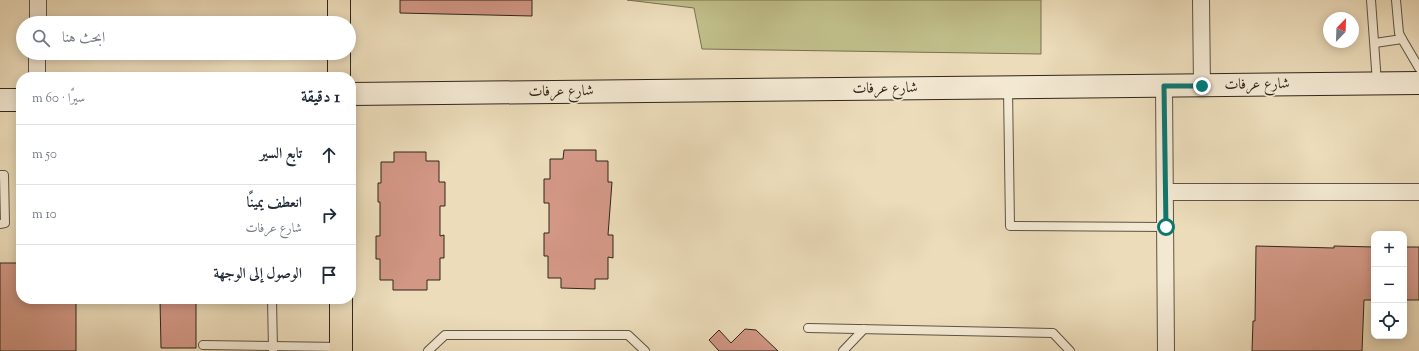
<!DOCTYPE html>
<html lang="ar">
<head>
<meta charset="utf-8">
<style>
  :root { --surface:#fff; --page:#f2f2f3; --text:#1f2937; --muted:#747a83; --line:#e0e1e3 }
  body { margin:0; font-family:"Sorts Mill Goudy",Amiri,serif; background:var(--page); color:var(--text); direction:rtl }
  .controls { position:absolute; right:12px; bottom:12px; display:grid; overflow:hidden; border-radius:8px; box-shadow:0 2px 10px #0003 }
  .controls button { width:36px; height:36px; display:grid; place-items:center; padding:0; border:0; border-bottom:1px solid var(--line); background:var(--surface); color:var(--text); font:20px sans-serif }
  .compass { position:absolute; left:1323px; top:12px; width:36px; height:36px; border-radius:50%; background:var(--surface); box-shadow:0 2px 10px #0003; rotate:23deg }
  .stop { position:absolute; width:12px; height:12px; margin:-9px; border:3px solid #0f766e; border-radius:50%; background:#fff }
  .stop.end { background:#0f766e; border-color:#fff; box-shadow:0 1px 4px #0008 }
  .list { margin:0; padding:0; list-style:none }
  h2 { display:flex; justify-content:space-between; align-items:center; height:52px; margin:0; padding:0 16px; font-size:17px }
  h2 small { font-size:13px; font-weight:400; color:var(--muted) }
  .list li { display:grid; grid-template-columns:26px 1fr auto; gap:12px; align-items:center; box-sizing:border-box; height:60px; padding:0 16px; border-top:1px solid var(--line) }
  .list b { display:block; font-size:15px; white-space:nowrap }
  .list p { margin:0; font-size:13px; white-space:nowrap; color:var(--muted) }
  .list em { font-size:13px; font-style:normal; color:var(--muted) }
  .icon { flex:none; width:22px; height:22px; fill:none; stroke:currentColor; stroke-width:2; stroke-linecap:round; stroke-linejoin:round }
  .map { position:relative; flex:none; width:1419px; height:351px; overflow:hidden; direction:ltr }
  .search { position:absolute; background:var(--surface); box-shadow:0 2px 10px #0003; left:16px; top:16px; width:340px; height:44px; display:flex; align-items:center; gap:10px; box-sizing:border-box; padding:0 14px; border-radius:22px; color:var(--muted); font-size:15px }
  .panel { position:absolute; background:var(--surface); box-shadow:0 2px 10px #0003; left:16px; top:72px; width:340px; height:232px; border-radius:16px; direction:rtl }
  .map>svg:first-child { display:block }
  .green { fill:#c0be8a; stroke:#787254 }
  .building { fill:#d29785; stroke:#2f261d }
  .lines { fill:none; stroke-linecap:round; stroke-linejoin:round }
  .lane-casing { stroke:#5e5444; stroke-width:10 }
  .street-casing { stroke:#5e5444; stroke-width:18 }
  .secondary-casing { stroke:#2f261d; stroke-width:24 }
  .primary-casing { stroke:#2f261d; stroke-width:24 }
  .lane { stroke:#f3e8d2; stroke-width:8 }
  .street { stroke:#f3e8d2; stroke-width:16 }
  .secondary { stroke:#f3e8d2; stroke-width:22 }
  .primary { stroke:#ecdcba; stroke-width:22 }
  .route { stroke:#0f766e; stroke-width:5 }
  .labels { text-anchor:middle; dominant-baseline:central; stroke-width:3.5; stroke-linejoin:round; paint-order:stroke }
  .street-label { font-size:15px; fill:#2f261d; stroke:#f3e8d2 }
</style>
</head>
<body>
<div class="map">
<svg width="1419" height="351" viewBox="0 0 1419 351">
  <rect width="100%" height="100%" fill="#ecdcba"/>
  <filter id="stains"><feTurbulence type="fractalNoise" baseFrequency=".005" numOctaves="4"/><feColorMatrix values="0 0 0 0 .2 0 0 0 0 .09 0 0 0 0 .02 0 0 0 .5 -.17"/></filter>
  <radialGradient id="worn" r=".72"><stop offset=".6" stop-color="#630" stop-opacity="0"/><stop offset="1" stop-color="#630" stop-opacity=".3"/></radialGradient>
  <polygon class="green" points="627,0 1041,0 1041,54 702,49 694,8"/>
  <g class="building">
    <polygon points="400,0 532,0 532,16 400,13"/>
    <polygon points="564,150 596,150 596,161 608,161 608,182 612,182 608,235 613,235 613,258 608,257 608,279 595,279 595,289 561,288 561,278 548,278 548,256 544,256 544,233 549,233 549,203 544,203 544,179 550,179 550,159 563,159"/>
    <polygon points="394,152 426,152 426,161 439,161 439,182 445,182 445,206 440,206 440,236 444,235 444,258 440,258 440,280 427,280 427,290 393,290 393,280 380,280 380,259 376,259 376,236 380,236 380,202 378,202 378,183 381,183 381,162 394,162"/>
    <polygon points="1256,246 1334,248 1334,246 1374,247 1374,300 1364,300 1362,351 1252,351 1253,321 1255,321"/>
    <rect x="1404" y="247" width="15" height="53"/>
    <polygon points="0,263 21,263 21,299 76,299 76,351 0,351"/>
    <polygon points="160,299 196,299 196,348 161,348"/>
    <polygon points="745,329 756,330 778,351 719,351 709,340 719,330 731,343"/>
  </g>
  <g class="lines">
    <g class="lane-casing">
      <g id="lane">
        <polyline points="1371,0 1377,83"/>
        <polyline points="1396,0 1399,33 1402,39 1419,68"/>
        <polyline points="1375,43 1402,39"/>
        <polyline points="1008,89 1010,226 1166,227"/>
        <polyline points="0,175 4,175 5,223 0,224"/>
        <polyline points="272,299 273,350"/>
        <polyline points="808,328 1053,333 1070,351"/>
        <polyline points="203,345 340,347"/>
        <polyline points="428,351 445,335 628,335 645,351"/>
        <polyline points="843,351 864,329"/>
      </g>
    </g>
    <g class="street-casing">
      <g id="street">
        <polyline points="1201,0 1202,86"/>
        <polyline points="38,23 38,0"/>
        <polyline points="37,77 37,53"/>
        <polyline points="1164,86 1166,351"/>
        <polyline points="1165,192 1419,192"/>
      </g>
    </g>
    <g class="secondary-casing">
      <g id="secondary">
        <polyline points="351,94 1419,83"/>
        <polyline points="0,100 21,100"/>
      </g>
    </g>
    <g class="primary-casing">
      <g id="primary">
        <polyline points="339,0 339,23"/>
        <polyline points="339,53 339,77"/>
        <polyline points="341,299 341,351"/>
      </g>
    </g>
    <use href="#lane" class="lane"/>
    <use href="#street" class="street"/>
    <use href="#secondary" class="secondary"/>
    <use href="#primary" class="primary"/>
  </g>
  <g class="lines">
    <polyline class="route" points="1166,227 1164,86 1202,86"/>
  </g>
  <g class="labels">
    <g class="street-label">
      <text transform="translate(1257 85) rotate(-1)">شارع عرفات</text>
      <text transform="translate(885 89) rotate(-1)">شارع عرفات</text>
      <text transform="translate(561 92) rotate(-1)">شارع عرفات</text>
    </g>
  </g>
  <rect width="100%" height="100%" filter="url(#stains)"/>
  <rect width="100%" height="100%" fill="url(#worn)"/>
</svg>
<div class="controls">
<button>+</button>
<button>−</button>
<button><svg class="icon" aria-label="locate" viewBox="0 0 24 24"><circle cx="12" cy="12" r="6"/><path d="M12 2v4M12 18v4M2 12h4M18 12h4"/></svg></button>
</div>
<svg class="compass" viewBox="-18 -18 36 36"><path d="M0-13l5 13h-10z" fill="#e53935"/><path d="M0 13l5-13h-10z" fill="#747a83"/></svg>
<div class="stop" style="left:1166px;top:227px"></div>
<div class="stop end" style="left:1202px;top:86px"></div>
<div class="search"><svg class="icon" aria-label="search" viewBox="0 0 24 24"><circle cx="10" cy="10" r="6"/><path d="M15 15l6 6"/></svg>ابحث هنا</div>
<section class="panel">
<h2>1 دقيقة<small>سيرًا · 60 m</small></h2>
<ul class="list">
<li><svg class="icon" aria-label="ahead" viewBox="0 0 24 24"><path d="M12 20V5M6 11l6-6 6 6"/></svg><div><b>تابع السير</b></div><em>50 m</em></li>
<li><svg class="icon" aria-label="right" viewBox="0 0 24 24"><path d="M7 20v-9h11M14 6l5 5-5 5"/></svg><div><b>انعطف يمينًا</b><p>شارع عرفات</p></div><em>10 m</em></li>
<li><svg class="icon" aria-label="arrive" viewBox="0 0 24 24"><path d="M6 21V4h12l-3 4 3 4H6"/></svg><div><b>الوصول إلى الوجهة</b></div></li>
</ul>
</section>
</div>
</body>
</html>
